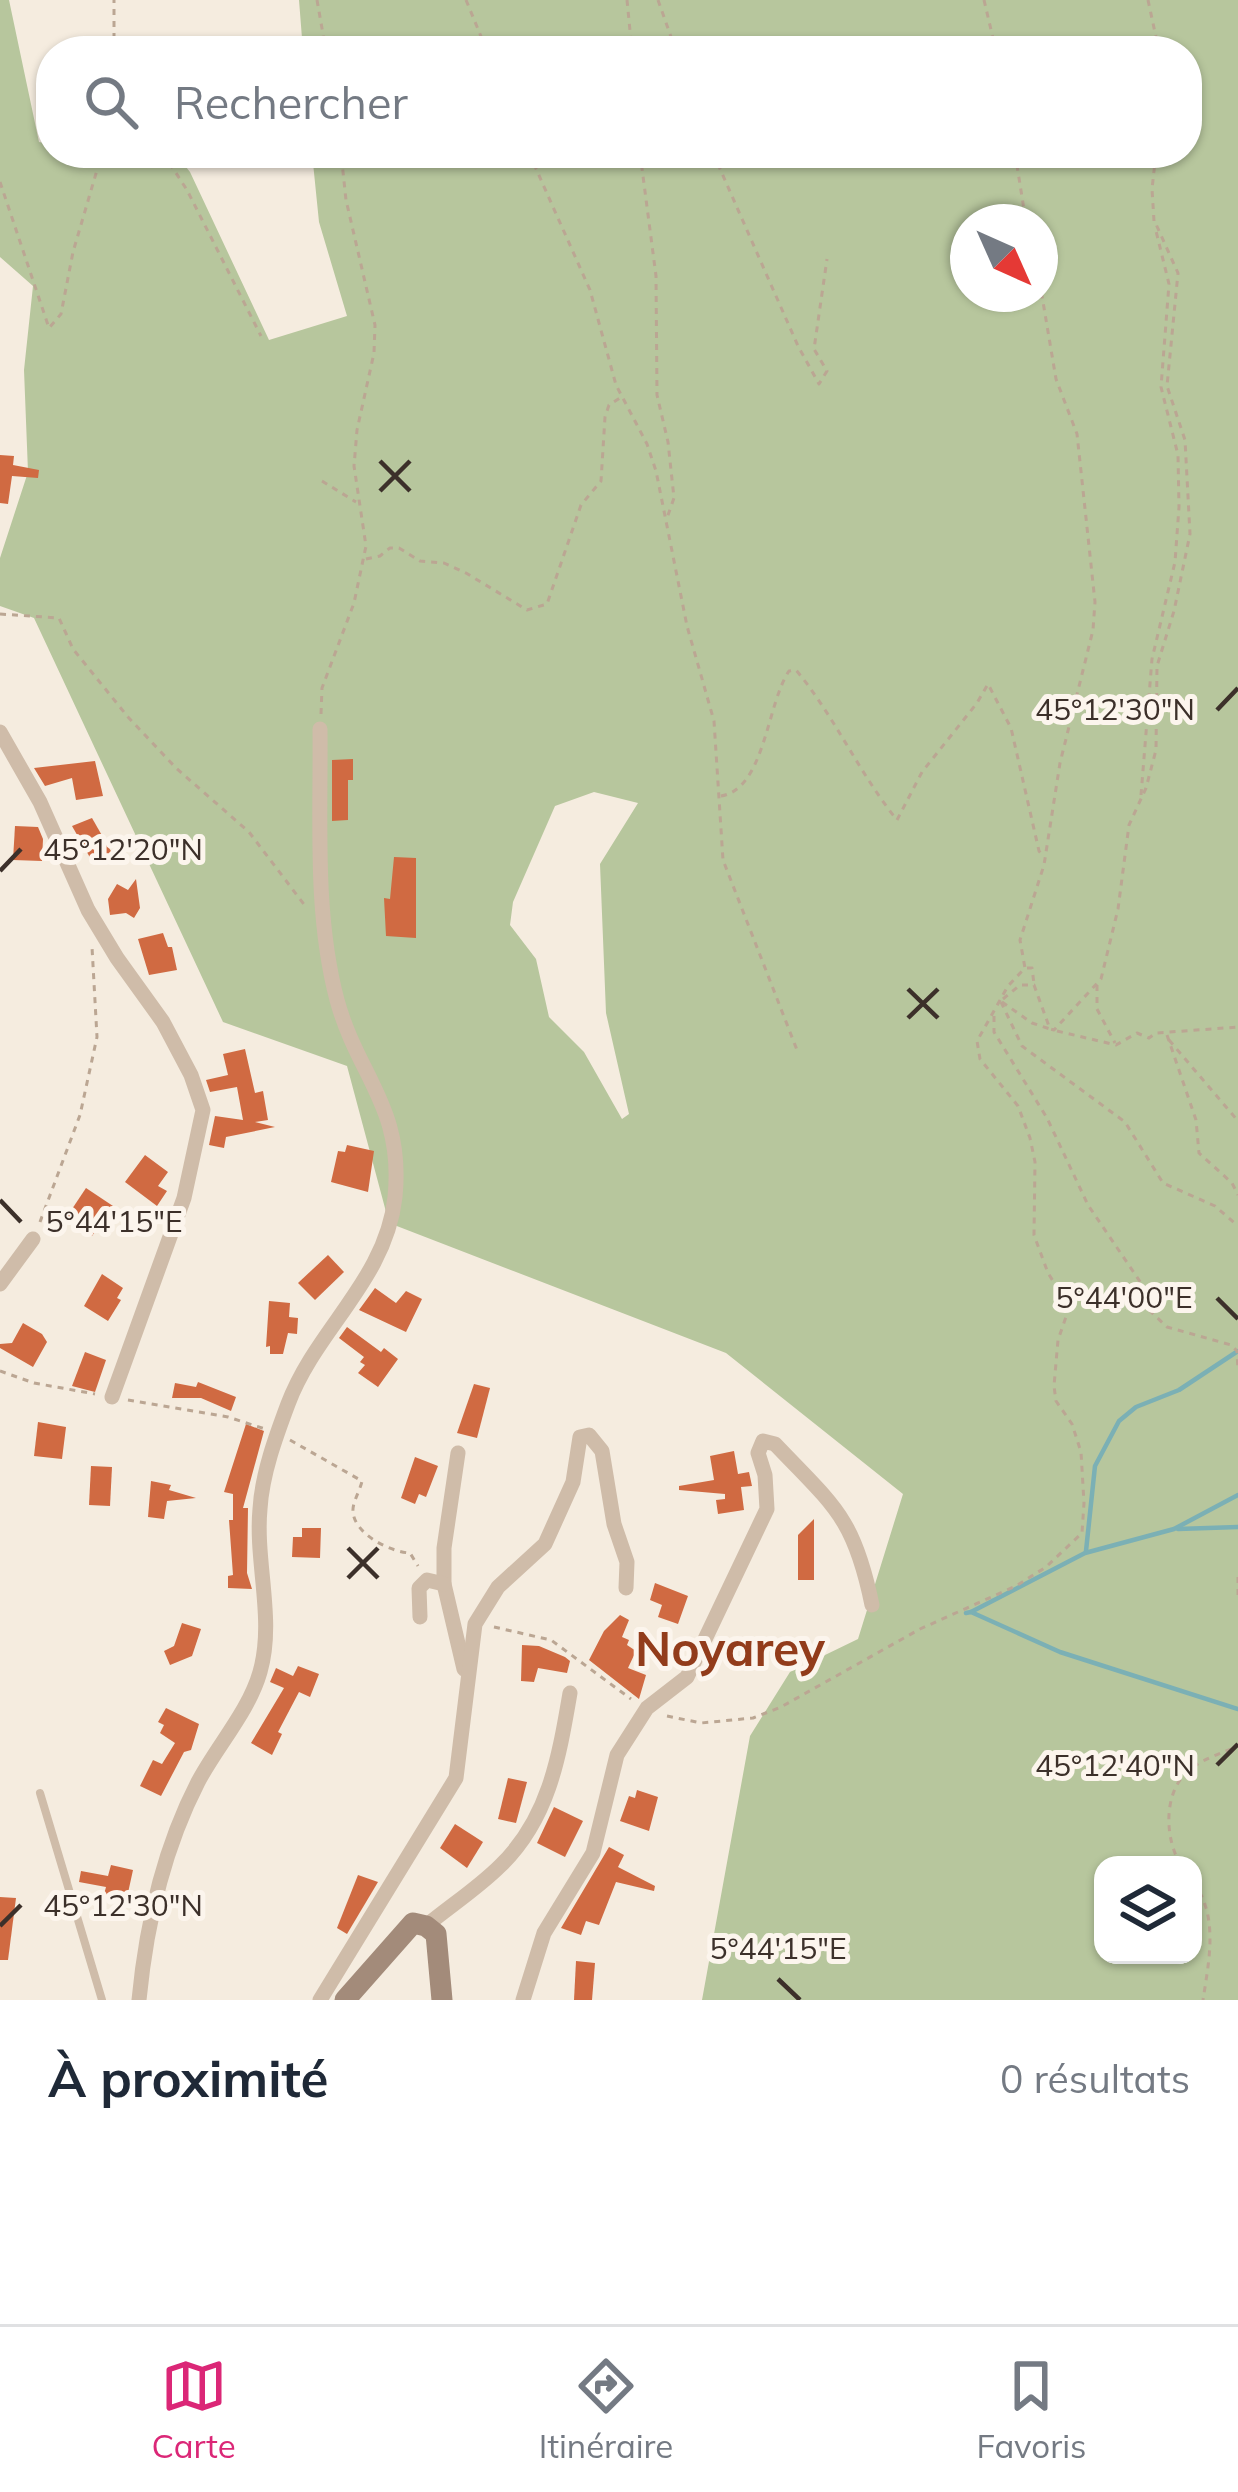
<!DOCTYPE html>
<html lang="fr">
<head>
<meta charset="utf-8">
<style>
  :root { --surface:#fff; --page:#f2f2f3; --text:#1f2937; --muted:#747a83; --line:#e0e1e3; --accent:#db2777 }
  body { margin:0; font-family:Mulish,sans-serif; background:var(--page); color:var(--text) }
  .controls { position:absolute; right:36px; bottom:36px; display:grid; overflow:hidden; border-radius:24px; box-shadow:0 3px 9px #0004 }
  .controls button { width:108px; height:108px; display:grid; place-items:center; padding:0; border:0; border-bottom:3px solid var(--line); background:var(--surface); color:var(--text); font:60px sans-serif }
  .compass { position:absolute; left:950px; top:204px; width:108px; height:108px; border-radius:50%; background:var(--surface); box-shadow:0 3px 9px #0004; rotate:135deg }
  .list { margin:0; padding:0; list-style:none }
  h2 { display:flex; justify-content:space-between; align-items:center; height:156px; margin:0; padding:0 48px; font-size:51px }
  h2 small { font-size:39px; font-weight:400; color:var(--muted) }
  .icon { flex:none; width:66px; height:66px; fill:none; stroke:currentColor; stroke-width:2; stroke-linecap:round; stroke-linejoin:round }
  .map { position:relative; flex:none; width:1238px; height:2000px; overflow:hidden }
  .search { position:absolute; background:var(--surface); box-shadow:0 3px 9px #0004; left:36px; right:36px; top:36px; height:132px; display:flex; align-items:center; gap:30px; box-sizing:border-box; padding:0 42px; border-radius:48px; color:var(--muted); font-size:45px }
  .sheet { height:324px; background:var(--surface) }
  nav { display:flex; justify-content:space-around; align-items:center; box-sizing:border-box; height:168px; border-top:3px solid var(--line); background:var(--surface); font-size:33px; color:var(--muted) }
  nav a { display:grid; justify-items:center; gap:6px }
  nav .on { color:var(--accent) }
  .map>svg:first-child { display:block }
  .green { fill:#b7c69d; fill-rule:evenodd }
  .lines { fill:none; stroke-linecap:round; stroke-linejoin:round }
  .stream { stroke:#7bb0b5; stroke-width:4.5 }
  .building { fill:#d06a42 }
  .path { stroke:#bba693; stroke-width:3; stroke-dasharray:6 6; stroke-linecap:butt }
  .lane { stroke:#cfbca9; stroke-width:8 }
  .street { stroke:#cfbca9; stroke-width:15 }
  .secondary { stroke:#a38b7a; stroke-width:21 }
  .ticks { fill:none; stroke:#3c302a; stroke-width:4.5 }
  .labels { text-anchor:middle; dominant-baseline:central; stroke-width:10; stroke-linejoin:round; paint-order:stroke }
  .neighbourhood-label { font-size:48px; font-weight:bold; fill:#923c1b; stroke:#fcf5ed }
  .ticks-label { font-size:30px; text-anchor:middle; fill:#3c302a; stroke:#fcf5ed; stroke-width:10; stroke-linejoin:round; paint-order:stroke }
</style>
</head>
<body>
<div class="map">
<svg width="1238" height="2000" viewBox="0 0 1238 2000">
  <rect width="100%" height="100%" fill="#f5ecdf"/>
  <path class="green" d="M0,0H9L39,142L51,144V153H175L190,172L269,340L347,316L319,222L312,153H1187V51H303L299,0H1238V2000H702L750,1736L790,1672L858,1639L903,1494L726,1353L389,1223L347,1066L223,1022L34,618L0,606V558L28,472L24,370L33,286L0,257ZM968,222H1040V294H968ZM594,792L638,803L600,864L606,1013L629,1114L622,1119L584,1052L549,1017L536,959L510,925L513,902L555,806ZM1103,1865H1193V1955H1103Z"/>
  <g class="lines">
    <g class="stream">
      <polyline points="1178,1529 1238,1527"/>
      <polyline points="1086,1551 1095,1466 1119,1421 1136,1407 1179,1390 1238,1351"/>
      <polyline points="971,1612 1085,1553 1174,1529 1238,1495"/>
      <polyline points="966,1613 971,1612 1060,1652 1238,1709"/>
    </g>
  </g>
  <g class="building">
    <polygon points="0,455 14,456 13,465 39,470 38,478 12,476 8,504 0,503"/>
    <polygon points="353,759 353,780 348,780 348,820 332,821 332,760"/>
    <polygon points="95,761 103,796 76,800 72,778 45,786 34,768"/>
    <polygon points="92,818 112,853 92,861 72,826"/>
    <polygon points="15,826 38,827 43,839 42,861 13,860"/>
    <polygon points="394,857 416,858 416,938 386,936 384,898 390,899"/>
    <polygon points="136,879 140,908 134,918 126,913 110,915 108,899 117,884 128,890"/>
    <polygon points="163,933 168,947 172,947 177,970 149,975 138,939"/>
    <polygon points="245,1049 255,1093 263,1091 268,1120 255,1122 275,1127 226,1137 224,1148 209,1145 215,1116 243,1120 237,1087 210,1092 206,1080 228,1075 223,1054"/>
    <polygon points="347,1145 374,1151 368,1192 331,1182 338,1151 345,1152"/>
    <polygon points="145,1155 168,1172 158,1186 167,1191 157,1206 125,1182"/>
    <polygon points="86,1188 113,1206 92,1236 66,1218"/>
    <polygon points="328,1255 344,1272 315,1300 298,1283"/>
    <polygon points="102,1274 123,1288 117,1298 121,1300 108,1321 84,1306"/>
    <polygon points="375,1288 396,1303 406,1291 422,1299 406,1332 359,1310"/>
    <polygon points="269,1301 290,1303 289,1317 298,1318 297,1334 288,1333 283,1354 270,1354 270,1346 266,1347"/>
    <polygon points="23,1323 42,1334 47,1342 33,1367 0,1348 0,1344 12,1343"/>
    <polygon points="347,1327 381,1352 384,1348 398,1359 378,1387 358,1373 365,1365 360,1362 364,1357 339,1338"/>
    <polygon points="85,1352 106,1360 95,1392 72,1386"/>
    <polygon points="198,1382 236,1397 231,1411 201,1398 172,1398 175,1383 196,1387"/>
    <polygon points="474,1384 490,1388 477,1438 457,1433"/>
    <polygon points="38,1422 66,1427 62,1459 34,1456"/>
    <polygon points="246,1424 264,1431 243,1508 248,1508 247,1573 252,1589 228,1588 228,1576 233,1575 229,1520 233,1520 233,1494 224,1492"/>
    <polygon points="734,1451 738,1474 749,1472 752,1486 741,1487 744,1510 718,1514 716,1500 725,1499 725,1494 679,1490 679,1486 714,1480 710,1456"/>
    <polygon points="415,1457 438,1466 426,1497 419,1494 415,1504 401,1498"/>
    <polygon points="91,1466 112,1467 110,1506 89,1505"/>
    <polygon points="151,1481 171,1485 169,1490 196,1498 167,1501 164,1519 148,1517"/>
    <polygon points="814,1519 814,1580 798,1580 798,1535"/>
    <polygon points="302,1528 321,1528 320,1558 292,1557 293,1537 302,1537"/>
    <polygon points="655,1583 688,1596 678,1624 658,1617 662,1605 650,1600"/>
    <polygon points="620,1615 629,1620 622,1637 629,1640 627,1645 636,1651 628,1668 646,1675 639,1699 589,1660 604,1631"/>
    <polygon points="182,1623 201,1629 192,1656 170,1665 164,1651 174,1646"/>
    <polygon points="522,1645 539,1646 565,1657 570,1661 567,1673 538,1668 534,1682 521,1681"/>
    <polygon points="298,1666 319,1674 310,1697 299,1692 278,1732 282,1734 272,1755 251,1743 284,1688 270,1682 276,1668 293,1676"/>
    <polygon points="166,1708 199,1724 191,1750 184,1752 161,1796 140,1786 153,1760 162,1764 175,1743 160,1733 164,1725 158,1722"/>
    <polygon points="508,1778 527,1782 516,1823 498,1819"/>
    <polygon points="637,1790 658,1797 649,1831 620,1821 629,1796 635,1798"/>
    <polygon points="554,1807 583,1821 565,1857 537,1843"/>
    <polygon points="455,1824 483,1842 467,1868 440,1848"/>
    <polygon points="609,1847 624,1855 618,1867 655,1886 654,1891 616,1882 599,1925 586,1921 581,1935 561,1928"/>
    <polygon points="111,1865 133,1870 126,1902 103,1898 106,1887 79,1882 81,1871 108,1876"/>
    <polygon points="358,1875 378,1882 347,1934 337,1928"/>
    <polygon points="0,1897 16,1898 8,1960 0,1960"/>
    <polygon points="576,1961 595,1963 592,2000 574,2000"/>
  </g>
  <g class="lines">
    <g class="path">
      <polyline points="317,0 326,51"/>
      <polyline points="466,0 487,51"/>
      <polyline points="627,0 632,51"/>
      <polyline points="658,0 676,51"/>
      <polyline points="984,0 996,51"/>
      <polyline points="1148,0 1159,51"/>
      <polyline points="114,51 114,0"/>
      <polyline points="163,153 187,190 261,336"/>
      <polyline points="529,153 590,290 616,385 647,444 656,471 687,626 714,721 723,860 797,1050"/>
      <polyline points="640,153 656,276 657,395 668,442 674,498 667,518"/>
      <polyline points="713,153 798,346 819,384 827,371 814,349 827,259"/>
      <polyline points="1015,153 1026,222"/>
      <polyline points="0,182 49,328 61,314 73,252 102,153"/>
      <polyline points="1154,221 1152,189 1156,153"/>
      <polyline points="322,481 356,502"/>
      <polyline points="366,559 380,556 390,548 399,548 420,561 444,563 466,573 527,610 547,604 581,505 601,481 605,417 609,405 620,398"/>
      <polyline points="0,614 59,618 73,649 128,717 176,768 249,832 306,907"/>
      <polyline points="321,714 322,688 354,603 366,546 354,466 357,430 374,353 375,325 346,200 341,153"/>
      <polyline points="1141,795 1152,659 1175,562 1179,507 1178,455 1161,387 1169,284 1156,231"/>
      <path d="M721,796C765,789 767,703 789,671L796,670C835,717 859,773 897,820L922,772L977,703L988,684L1011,728L1039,851L1044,857"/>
      <polyline points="1027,968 1032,968 1034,984"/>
      <polyline points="1097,985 1097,1009 1115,1043"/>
      <polyline points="1003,999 1020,985 1034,985 1050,1029 1054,1030 1101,979 1118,909 1129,825 1146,788 1156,750 1157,666 1174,611 1190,534 1185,440 1167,386 1178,273 1155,222"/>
      <polyline points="1001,1002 1022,1046 1125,1122 1163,1183 1215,1206 1238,1226"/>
      <polyline points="1002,1002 1032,1023 1050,1029"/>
      <polyline points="994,1016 994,1032 1047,1118 1088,1205 1141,1283 1147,1308 1167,1327 1231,1345 1237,1351 1238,1371"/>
      <polyline points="1057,1031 1116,1045 1137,1033 1149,1038 1156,1033 1238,1027"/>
      <polyline points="1167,1035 1196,1120 1199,1153 1232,1183 1238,1195"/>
      <polyline points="1169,1040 1238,1121"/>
      <polyline points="40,1222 80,1115 97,1037 92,947"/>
      <polyline points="0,1371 34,1383 95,1394"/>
      <polyline points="128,1400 228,1417 265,1429"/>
      <path d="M290,1440L362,1481C360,1491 352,1503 353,1512C355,1535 391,1552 410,1553L418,1566"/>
      <polyline points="1238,1577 1238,1596"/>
      <polyline points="494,1627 551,1640 631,1699"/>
      <polyline points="667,1716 701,1723 753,1718 781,1707 920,1629 1016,1586 1046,1567 1082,1533 1084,1503 1081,1452 1072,1424 1056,1401 1054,1386 1058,1340 1067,1314 1065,1300 1048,1273 1034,1235 1035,1162 1030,1138 1018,1106 980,1059 977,1041 1008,986 1025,968 1020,940 1044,865 1060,763 1093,630 1095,602 1077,434 1056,379 1040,284"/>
      <path d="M1181,1865C1165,1840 1163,1795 1186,1773C1199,1760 1222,1753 1238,1746"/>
      <path d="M1193,1882C1219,1916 1209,1960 1203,2000"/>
    </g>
    <polyline class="lane" points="40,1793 102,2000"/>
    <g class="street">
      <polyline points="0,732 40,802 88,910 117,958 163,1022 191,1075 203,1110 184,1198 112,1397"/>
      <polyline points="0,1284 33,1239"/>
      <polyline points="458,1453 444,1548 444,1584 464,1669"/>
      <polyline points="420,1617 419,1588 427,1580 444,1584"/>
      <path d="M426,1926C450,1906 478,1888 500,1866C549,1819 559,1757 570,1693"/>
      <path d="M139,2000C146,1927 164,1848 198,1782C217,1746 249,1711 260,1672C275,1620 255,1562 260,1509C262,1474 276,1436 288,1404C316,1329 386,1280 395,1197C404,1107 358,1077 337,1000C314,913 321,819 320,729"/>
      <polyline points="320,2000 456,1778 475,1624 498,1587 545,1544 573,1482 580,1437 589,1435 602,1451 614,1524 627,1562 626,1588"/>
      <path d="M523,2000L544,1933L593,1853L617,1755L647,1708L687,1677L767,1509L765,1475L758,1453L763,1441L775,1444C834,1506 854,1517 872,1605"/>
    </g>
    <polyline class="secondary" points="345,2000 413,1923 426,1926 436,1934 442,2000"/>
  </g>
  <path class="ticks" d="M380,461L410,491M380,491L410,461M1217,710L1238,688M0,871L21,849M908,989L938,1018M908,1018L938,989M0,1200L21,1222M1217,1298L1238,1319M348,1548L378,1578M348,1578L378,1548M1217,1765L1238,1744M0,1926L21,1905M778,1979L800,2000"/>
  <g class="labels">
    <g class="neighbourhood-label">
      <text x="730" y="1648">Noyarey</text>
    </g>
  </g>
  <g class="ticks-label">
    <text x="1115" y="720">45°12'30"N</text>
    <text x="123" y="860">45°12'20"N</text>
    <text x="114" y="1232">5°44'15"E</text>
    <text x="1124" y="1308">5°44'00"E</text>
    <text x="1115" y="1776">45°12'40"N</text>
    <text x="123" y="1916">45°12'30"N</text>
    <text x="778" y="1959">5°44'15"E</text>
  </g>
</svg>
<div class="controls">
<button><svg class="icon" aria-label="layers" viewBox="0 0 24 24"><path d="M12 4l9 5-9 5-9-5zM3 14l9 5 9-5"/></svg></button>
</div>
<svg class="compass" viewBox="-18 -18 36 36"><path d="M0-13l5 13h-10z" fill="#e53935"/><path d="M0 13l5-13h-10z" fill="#747a83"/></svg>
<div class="search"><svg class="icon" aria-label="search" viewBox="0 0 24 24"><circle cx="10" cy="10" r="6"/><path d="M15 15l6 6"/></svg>Rechercher</div>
</div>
<section class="sheet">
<h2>À proximité<small>0 résultats</small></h2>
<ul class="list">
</ul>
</section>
<nav>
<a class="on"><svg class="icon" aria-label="map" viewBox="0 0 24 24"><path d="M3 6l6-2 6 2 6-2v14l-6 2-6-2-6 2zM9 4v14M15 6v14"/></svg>Carte</a>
<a><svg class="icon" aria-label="directions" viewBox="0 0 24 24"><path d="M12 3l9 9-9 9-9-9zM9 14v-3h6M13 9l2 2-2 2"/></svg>Itinéraire</a>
<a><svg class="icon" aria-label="saved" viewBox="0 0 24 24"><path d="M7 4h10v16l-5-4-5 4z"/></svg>Favoris</a>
</nav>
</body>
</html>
